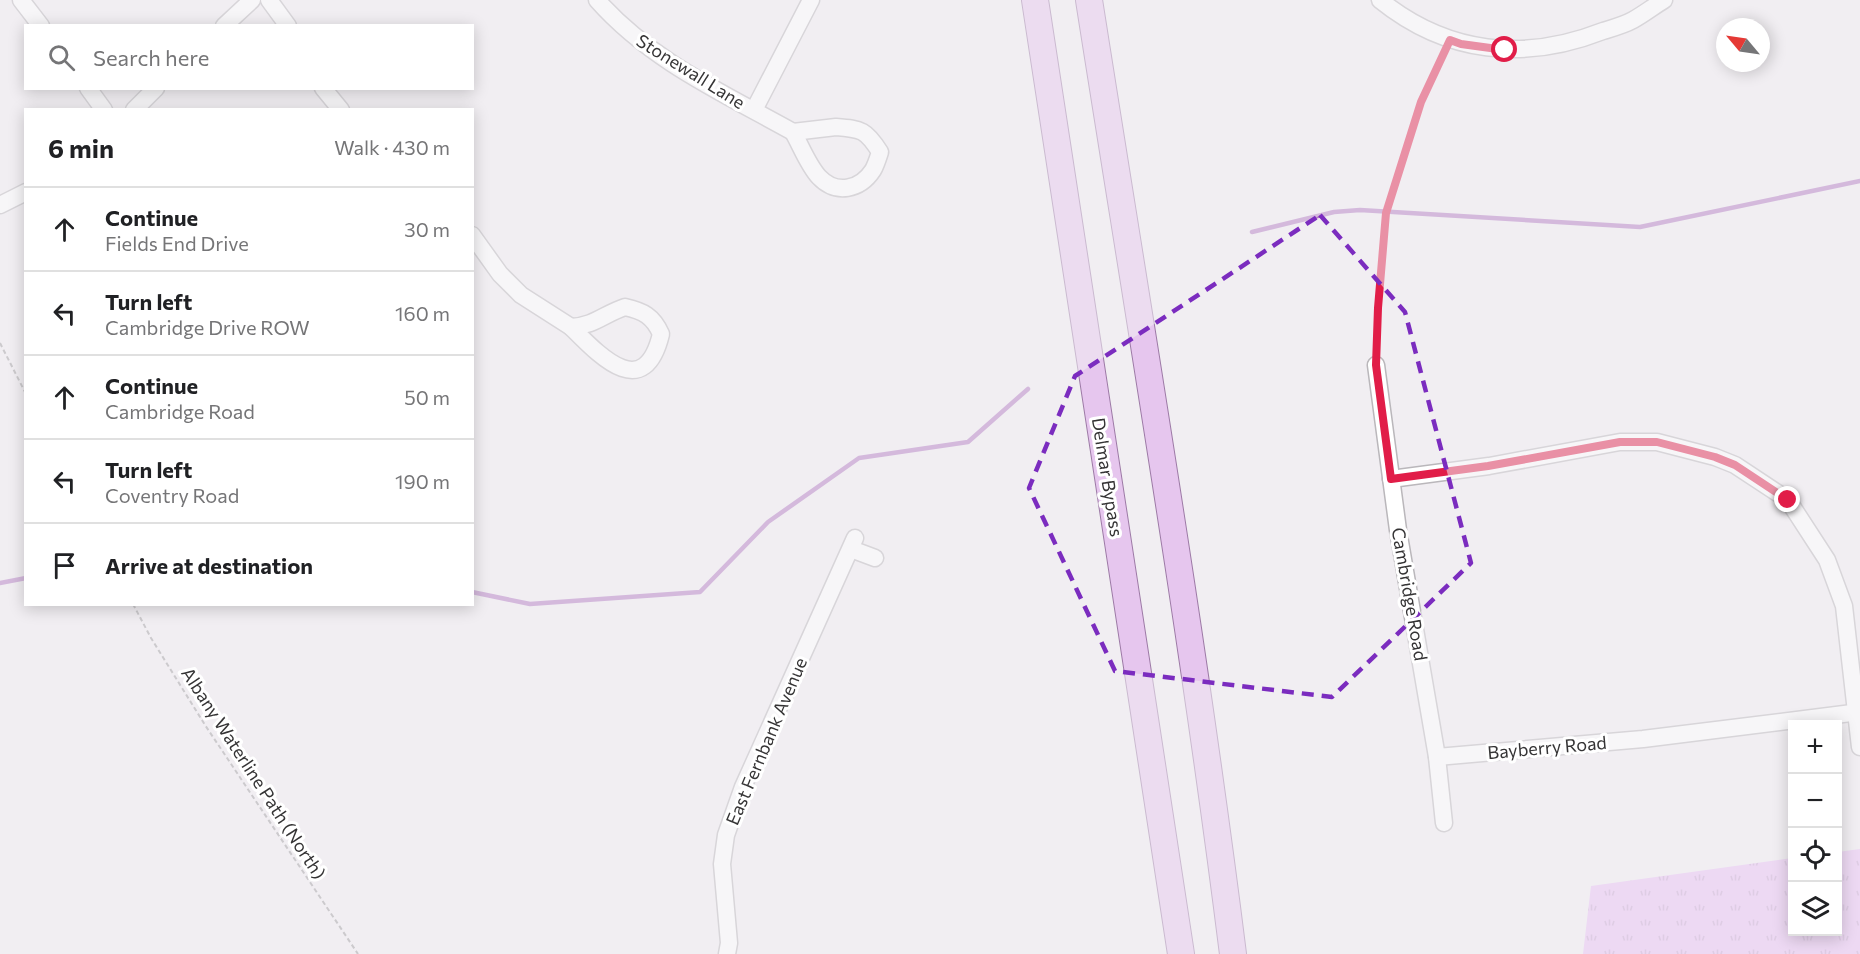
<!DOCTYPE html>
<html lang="en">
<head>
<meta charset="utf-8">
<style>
  :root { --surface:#fff; --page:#f2f2f2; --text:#202124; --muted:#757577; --line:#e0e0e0 }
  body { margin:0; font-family:Commissioner,sans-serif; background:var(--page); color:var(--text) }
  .controls { position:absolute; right:18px; bottom:18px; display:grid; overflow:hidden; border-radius:0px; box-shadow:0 3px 15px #0003 }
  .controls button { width:54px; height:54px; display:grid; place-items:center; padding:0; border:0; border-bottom:2px solid var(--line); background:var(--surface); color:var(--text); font:30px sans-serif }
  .compass { position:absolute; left:1716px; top:18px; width:54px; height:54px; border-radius:50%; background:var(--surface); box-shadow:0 3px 15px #0003; rotate:299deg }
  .stop { position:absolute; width:18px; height:18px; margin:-14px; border:4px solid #e11d48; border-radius:50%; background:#fff }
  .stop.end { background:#e11d48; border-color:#fff; box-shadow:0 2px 6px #0008 }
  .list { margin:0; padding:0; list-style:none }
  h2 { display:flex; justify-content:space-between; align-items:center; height:78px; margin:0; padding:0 24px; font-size:26px }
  h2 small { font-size:20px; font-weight:400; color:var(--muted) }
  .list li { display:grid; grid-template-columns:39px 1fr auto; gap:18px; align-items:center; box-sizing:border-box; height:84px; padding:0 24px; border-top:2px solid var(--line) }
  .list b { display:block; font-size:22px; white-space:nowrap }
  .list p { margin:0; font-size:20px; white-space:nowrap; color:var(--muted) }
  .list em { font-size:20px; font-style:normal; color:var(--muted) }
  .icon { flex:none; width:33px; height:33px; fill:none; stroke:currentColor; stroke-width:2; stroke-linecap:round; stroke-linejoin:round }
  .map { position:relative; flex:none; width:1860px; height:954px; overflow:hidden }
  .search { position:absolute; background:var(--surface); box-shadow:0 3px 15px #0003; left:24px; top:24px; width:450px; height:66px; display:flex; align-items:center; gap:15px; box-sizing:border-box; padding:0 21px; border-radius:0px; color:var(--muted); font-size:22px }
  .panel { position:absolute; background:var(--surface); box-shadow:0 3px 15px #0003; left:24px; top:108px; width:450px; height:498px; border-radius:0px }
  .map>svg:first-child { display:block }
  .grass { fill:url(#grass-tufts) }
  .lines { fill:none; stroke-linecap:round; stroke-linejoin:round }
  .stream { stroke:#b278c2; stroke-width:4.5 }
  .street-casing { stroke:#bab7bb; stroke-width:19 }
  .primary-casing { stroke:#9d7aa6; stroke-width:28 }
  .path { stroke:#a09da0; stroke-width:2; stroke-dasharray:4.5 3; stroke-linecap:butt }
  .street { stroke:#fff; stroke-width:16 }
  .primary { stroke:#e6c6ee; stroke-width:26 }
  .route { stroke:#e11d48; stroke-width:8 }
  .marked { fill:none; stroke:#7b2cbf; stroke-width:4.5; stroke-dasharray:12 8; stroke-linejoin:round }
  .labels { text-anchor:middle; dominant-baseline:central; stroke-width:6; stroke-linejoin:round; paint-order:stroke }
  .street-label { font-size:18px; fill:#353435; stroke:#fff }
</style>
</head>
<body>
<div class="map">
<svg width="1860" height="954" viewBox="0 0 1860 954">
  <defs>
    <pattern id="grass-tufts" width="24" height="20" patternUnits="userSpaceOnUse" patternTransform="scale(1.5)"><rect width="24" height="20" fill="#e8bef4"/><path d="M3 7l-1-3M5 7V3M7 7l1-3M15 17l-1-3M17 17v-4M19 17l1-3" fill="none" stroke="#c8a4d2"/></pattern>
  </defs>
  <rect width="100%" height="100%" fill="#f1eef2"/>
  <polygon class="grass" points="1860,849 1860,954 1583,954 1591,886 1792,858 1792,932 1838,932 1838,852"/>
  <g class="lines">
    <g class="stream">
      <polyline points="1252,232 1334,212 1360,210 1640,227 1860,181"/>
      <polyline points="0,583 26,578"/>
      <polyline points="472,592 530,604 700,592 768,522 859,458 968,442 1028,389"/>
    </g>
    <g class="street-casing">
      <g id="street">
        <polyline points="21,0 41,26"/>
        <polyline points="269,0 288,26"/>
        <path d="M597,0C651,61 723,93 793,132"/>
        <path d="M1380,0C1447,54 1524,62 1603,31C1613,28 1624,25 1633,20C1644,14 1654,6 1664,0"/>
        <polyline points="224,26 252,0"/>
        <polyline points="88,88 104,110"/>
        <polyline points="323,88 341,110"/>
        <polyline points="134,110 156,88"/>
        <polyline points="754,110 811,0"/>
        <path d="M836,127C862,129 866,130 880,152C878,158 876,165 873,170C860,190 836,195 819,177C808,165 801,146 793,132Z"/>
        <polyline points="0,205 26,192"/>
        <polyline points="472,235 500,274 521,295 571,327"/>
        <path d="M625,307C643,311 653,316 661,334C644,404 599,355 571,327C594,326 604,314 625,307Z"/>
        <polyline points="1376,365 1398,530 1437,757 1444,823"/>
        <polyline points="1391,479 1489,466 1620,442 1657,442 1715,457 1735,465 1788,500 1827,560 1844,606 1860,747"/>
        <polyline points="851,549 875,558"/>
        <polyline points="1437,757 1643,739 1860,712"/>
        <polyline points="727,954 729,943 722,864 726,835 743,787 855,538"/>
      </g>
    </g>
    <g class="primary-casing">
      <g id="primary">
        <polyline points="1035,0 1181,954"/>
        <path d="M1089,0C1139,318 1193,635 1233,954"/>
      </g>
    </g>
    <g class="path">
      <polyline points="0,343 26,394"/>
      <polyline points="1377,350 1378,308 1385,213 1421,102 1444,52"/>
      <polyline points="133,604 151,638 205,725 358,954"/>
    </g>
    <use href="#street" class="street"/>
    <use href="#primary" class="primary"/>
  </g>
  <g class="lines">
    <polyline class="route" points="1505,50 1461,44 1450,40 1421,102 1386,213 1378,308 1376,365 1391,479 1488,466 1620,442 1657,442 1715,457 1735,465 1788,500"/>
  </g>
  <path d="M0 0H1860V954H0ZM1320,215L1405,312L1471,563L1332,697L1115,671L1029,488L1075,376Z" fill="#f1eef2" fill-opacity=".55" fill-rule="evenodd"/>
  <path class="marked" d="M1320,215L1405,312L1471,563L1332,697L1115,671L1029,488L1075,376Z"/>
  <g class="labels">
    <g class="street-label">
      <text transform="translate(691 71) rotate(32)">Stonewall Lane</text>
      <text transform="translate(1108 477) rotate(81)">Delmar Bypass</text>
      <text transform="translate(1410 594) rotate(80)">Cambridge Road</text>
      <text transform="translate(766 741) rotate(-67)">East Fernbank Avenue</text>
      <text transform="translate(1547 747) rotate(-5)">Bayberry Road</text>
      <text transform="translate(254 773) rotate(57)">Albany Waterline Path (North)</text>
    </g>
  </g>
</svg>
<div class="controls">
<button>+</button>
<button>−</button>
<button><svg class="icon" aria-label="locate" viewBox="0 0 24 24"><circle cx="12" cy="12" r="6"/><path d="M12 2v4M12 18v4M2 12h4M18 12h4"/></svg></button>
<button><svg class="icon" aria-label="layers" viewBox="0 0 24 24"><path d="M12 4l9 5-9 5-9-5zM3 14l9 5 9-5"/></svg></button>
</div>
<svg class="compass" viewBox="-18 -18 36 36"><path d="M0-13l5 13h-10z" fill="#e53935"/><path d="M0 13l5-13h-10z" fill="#757577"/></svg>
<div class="stop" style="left:1505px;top:50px"></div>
<div class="stop end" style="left:1788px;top:500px"></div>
<div class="search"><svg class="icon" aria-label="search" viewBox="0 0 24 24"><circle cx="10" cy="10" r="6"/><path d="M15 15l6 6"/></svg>Search here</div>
<section class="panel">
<h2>6 min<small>Walk · 430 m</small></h2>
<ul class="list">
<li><svg class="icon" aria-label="ahead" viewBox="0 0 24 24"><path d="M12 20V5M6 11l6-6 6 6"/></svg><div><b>Continue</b><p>Fields End Drive</p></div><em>30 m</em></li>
<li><svg class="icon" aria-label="left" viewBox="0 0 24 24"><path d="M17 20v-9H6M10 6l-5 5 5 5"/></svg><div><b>Turn left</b><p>Cambridge Drive ROW</p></div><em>160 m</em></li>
<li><svg class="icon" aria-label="ahead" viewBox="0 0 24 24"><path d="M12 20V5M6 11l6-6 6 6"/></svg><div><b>Continue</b><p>Cambridge Road</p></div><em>50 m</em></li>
<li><svg class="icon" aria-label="left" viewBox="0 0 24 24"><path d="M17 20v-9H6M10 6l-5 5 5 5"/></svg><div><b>Turn left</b><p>Coventry Road</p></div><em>190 m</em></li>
<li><svg class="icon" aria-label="arrive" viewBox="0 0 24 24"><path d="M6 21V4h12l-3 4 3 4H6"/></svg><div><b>Arrive at destination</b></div></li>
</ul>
</section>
</div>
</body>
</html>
